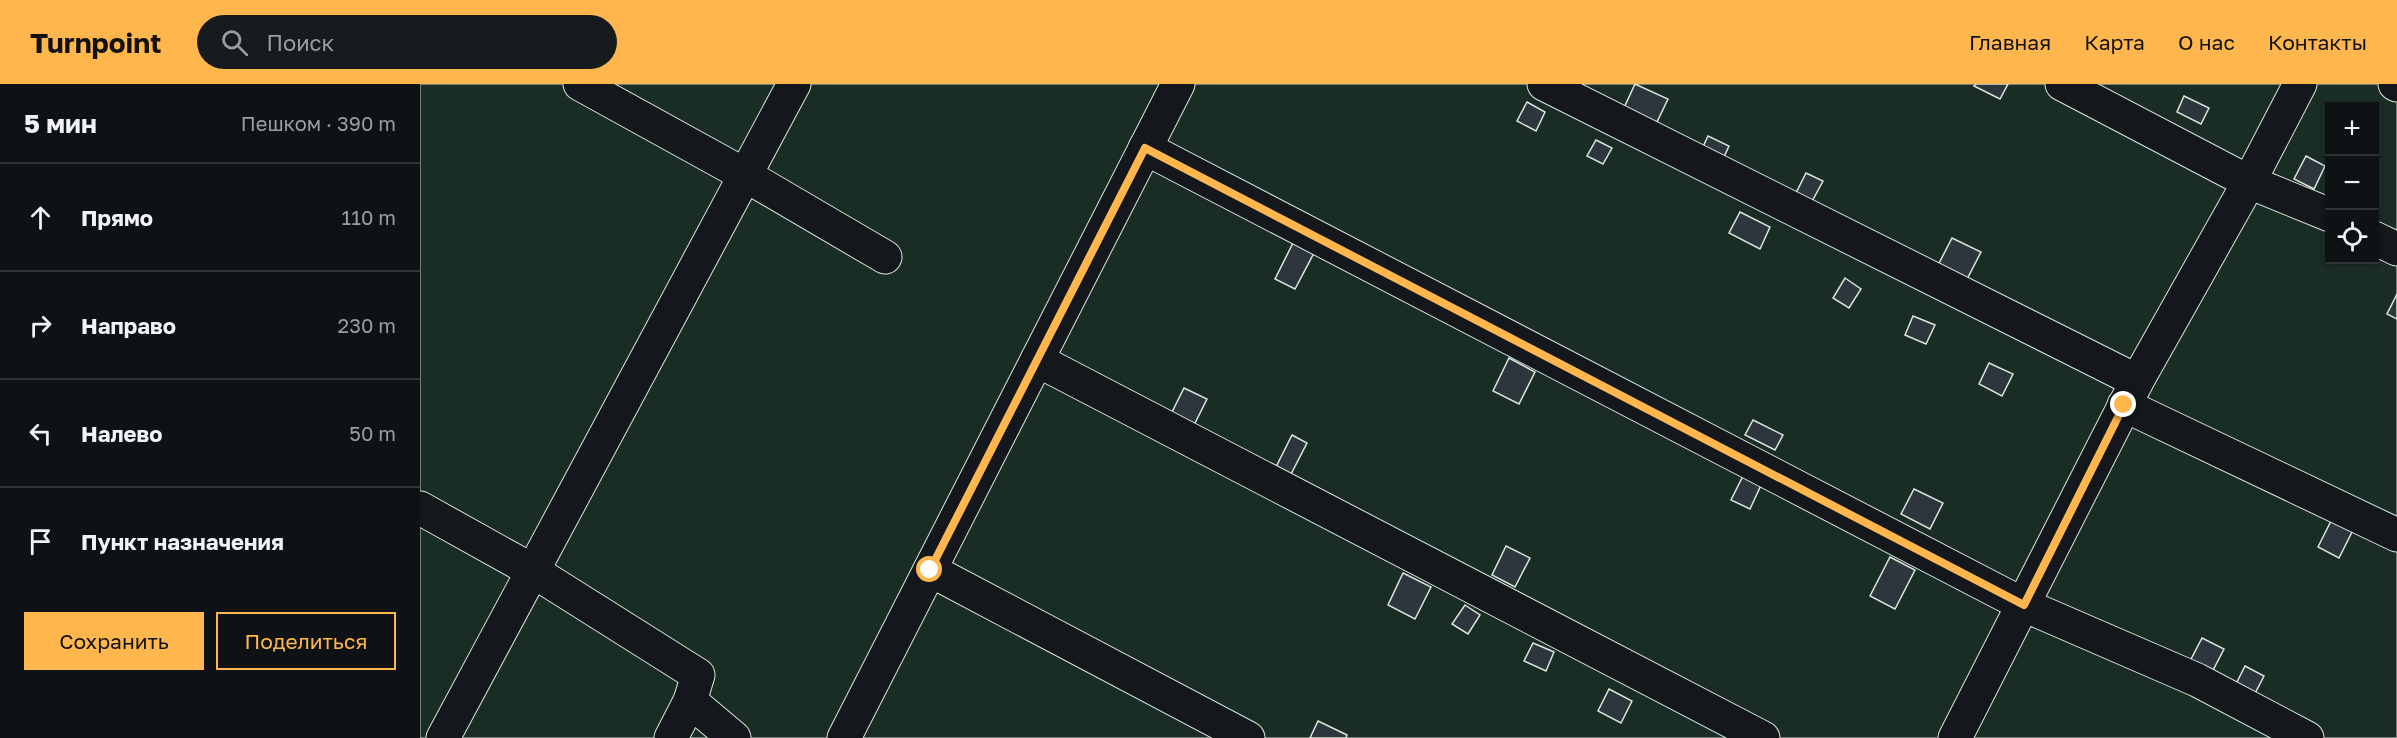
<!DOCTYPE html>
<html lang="ru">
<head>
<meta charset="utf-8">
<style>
  :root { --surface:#0f1215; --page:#181b1e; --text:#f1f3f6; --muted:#9b9ea0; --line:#2f3234; --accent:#ffb74d }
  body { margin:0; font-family:"Golos Text",sans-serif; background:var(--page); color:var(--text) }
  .controls { position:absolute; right:18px; top:18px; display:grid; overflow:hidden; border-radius:0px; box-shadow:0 2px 4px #0004 }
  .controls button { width:54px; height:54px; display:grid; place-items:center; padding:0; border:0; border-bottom:2px solid var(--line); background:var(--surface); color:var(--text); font:30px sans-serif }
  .stop { position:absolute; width:18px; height:18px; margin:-14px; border:4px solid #ffb74d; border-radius:50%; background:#fff }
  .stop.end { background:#ffb74d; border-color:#fff; box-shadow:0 2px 6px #0008 }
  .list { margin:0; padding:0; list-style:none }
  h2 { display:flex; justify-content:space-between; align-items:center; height:78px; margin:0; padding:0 24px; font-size:26px }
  h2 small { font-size:20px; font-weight:400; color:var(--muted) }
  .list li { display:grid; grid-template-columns:39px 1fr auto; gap:18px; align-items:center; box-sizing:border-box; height:108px; padding:0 24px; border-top:2px solid var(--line) }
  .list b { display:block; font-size:22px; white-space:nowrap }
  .list em { font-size:20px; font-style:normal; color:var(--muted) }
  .actions { display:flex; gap:12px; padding:18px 24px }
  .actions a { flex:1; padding:14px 0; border:2px solid var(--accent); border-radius:0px; text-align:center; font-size:21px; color:var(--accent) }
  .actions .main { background:var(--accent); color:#111 }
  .icon { flex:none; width:33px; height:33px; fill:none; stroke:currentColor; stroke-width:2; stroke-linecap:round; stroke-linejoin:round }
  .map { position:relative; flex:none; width:1977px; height:654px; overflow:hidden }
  header { display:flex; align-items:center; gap:36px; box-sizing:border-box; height:84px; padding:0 30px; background:var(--accent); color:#111 }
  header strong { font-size:28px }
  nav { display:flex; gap:33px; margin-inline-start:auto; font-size:21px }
  .search { width:420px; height:54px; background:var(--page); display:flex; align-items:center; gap:15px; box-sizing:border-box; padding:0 21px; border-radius:33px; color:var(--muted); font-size:22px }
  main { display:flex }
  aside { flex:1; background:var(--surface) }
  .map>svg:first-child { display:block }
  .green { fill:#1a2d24; stroke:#939e99; stroke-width:1.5; fill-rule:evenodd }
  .building { fill:#2c363c; stroke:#d8e6dc; stroke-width:1.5 }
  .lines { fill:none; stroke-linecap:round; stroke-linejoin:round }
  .minor-casing { stroke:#d8e6dc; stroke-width:35 }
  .minor { stroke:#14181c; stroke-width:33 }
  .route { stroke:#ffb74d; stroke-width:8 }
</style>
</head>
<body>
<header>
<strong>Turnpoint</strong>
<div class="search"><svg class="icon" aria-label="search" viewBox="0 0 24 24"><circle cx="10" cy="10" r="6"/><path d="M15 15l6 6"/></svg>Поиск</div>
<nav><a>Главная</a><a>Карта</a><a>О нас</a><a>Контакты</a></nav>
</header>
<main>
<aside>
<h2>5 мин<small>Пешком · 390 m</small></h2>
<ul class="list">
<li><svg class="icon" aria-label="ahead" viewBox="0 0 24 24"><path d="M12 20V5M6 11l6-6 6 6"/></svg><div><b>Прямо</b></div><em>110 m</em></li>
<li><svg class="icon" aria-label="right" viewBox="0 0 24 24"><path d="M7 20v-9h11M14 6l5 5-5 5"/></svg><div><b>Направо</b></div><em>230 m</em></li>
<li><svg class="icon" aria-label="left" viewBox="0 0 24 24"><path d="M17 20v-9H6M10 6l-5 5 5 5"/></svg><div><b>Налево</b></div><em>50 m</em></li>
<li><svg class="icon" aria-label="arrive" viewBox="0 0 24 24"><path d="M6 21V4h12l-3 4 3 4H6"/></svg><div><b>Пункт назначения</b></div></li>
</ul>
<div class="actions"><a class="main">Сохранить</a><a>Поделиться</a></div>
</aside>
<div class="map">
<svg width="1977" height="654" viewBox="0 0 1977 654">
  <rect width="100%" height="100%" fill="#14181c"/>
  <path class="green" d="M0,0H1977V654H0ZM1910,22H1954V176H1910Z"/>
  <g class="building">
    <polygon points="1215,0 1248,15 1235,42 1203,26"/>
    <polygon points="1556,0 1588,0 1580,15 1554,2"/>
    <polygon points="1764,12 1789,24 1781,40 1757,28"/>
    <polygon points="1107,18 1125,28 1116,47 1097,37"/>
    <polygon points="1288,52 1309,62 1303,75 1282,65"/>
    <polygon points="1176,56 1192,64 1183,80 1167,72"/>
    <polygon points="1886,72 1905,82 1894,105 1874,95"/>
    <polygon points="1386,89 1403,97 1390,121 1374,113"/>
    <polygon points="1320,128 1350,143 1340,165 1309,149"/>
    <polygon points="1532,154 1561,168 1544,201 1515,187"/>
    <polygon points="873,159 894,169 875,205 855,195"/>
    <polygon points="1425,194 1441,205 1429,224 1413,214"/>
    <polygon points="1977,210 1977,235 1967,230"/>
    <polygon points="1493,232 1515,241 1506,260 1485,251"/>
    <polygon points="1089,274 1115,288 1099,320 1073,307"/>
    <polygon points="1569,279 1593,290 1582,312 1559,300"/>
    <polygon points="764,304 787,315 774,341 751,330"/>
    <polygon points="1333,336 1363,351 1355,366 1325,351"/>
    <polygon points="872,351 887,359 871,390 856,383"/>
    <polygon points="1324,390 1342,399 1330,425 1311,416"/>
    <polygon points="1494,405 1523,419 1510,445 1481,430"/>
    <polygon points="1914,431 1935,442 1919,474 1898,463"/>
    <polygon points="1086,462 1110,474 1095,503 1072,491"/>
    <polygon points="1470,473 1495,486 1475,525 1450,512"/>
    <polygon points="983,489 1011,503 995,535 968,521"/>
    <polygon points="1045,521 1060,531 1048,550 1032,540"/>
    <polygon points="1782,554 1804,565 1790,592 1768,581"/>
    <polygon points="1113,559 1134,568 1126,587 1104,577"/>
    <polygon points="1825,582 1844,592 1831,617 1812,608"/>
    <polygon points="1189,605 1212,617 1201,639 1178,627"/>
    <polygon points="898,637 927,651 926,654 890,654"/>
  </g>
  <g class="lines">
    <g class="minor-casing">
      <g id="minor">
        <polyline points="160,0 325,91 465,173"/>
        <polyline points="1124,0 1717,297"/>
        <polyline points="1642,0 1829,98 1910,131"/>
        <polyline points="1975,0 1977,1"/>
        <polyline points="725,64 1604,521 1777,596 1887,654"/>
        <polyline points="1954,154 1977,165"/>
        <polyline points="617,276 1343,654"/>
        <polyline points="1704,321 1977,451"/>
        <polyline points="0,424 113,487 278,591 270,617 314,654"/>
        <polyline points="510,486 828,654"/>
        <polyline points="23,654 374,0"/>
        <polyline points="251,654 270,617"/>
        <polyline points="424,654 758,0"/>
        <polyline points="1535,654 1717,297 1829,98 1880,0"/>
      </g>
    </g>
    <use href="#minor" class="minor"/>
  </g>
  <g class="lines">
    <polyline class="route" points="510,486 725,64 1604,521 1704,321"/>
  </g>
</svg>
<div class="controls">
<button>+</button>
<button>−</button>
<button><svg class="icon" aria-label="locate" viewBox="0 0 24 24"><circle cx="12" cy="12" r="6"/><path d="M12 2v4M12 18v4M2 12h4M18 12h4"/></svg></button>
</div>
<div class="stop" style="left:510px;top:486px"></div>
<div class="stop end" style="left:1704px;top:321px"></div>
</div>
</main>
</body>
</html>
